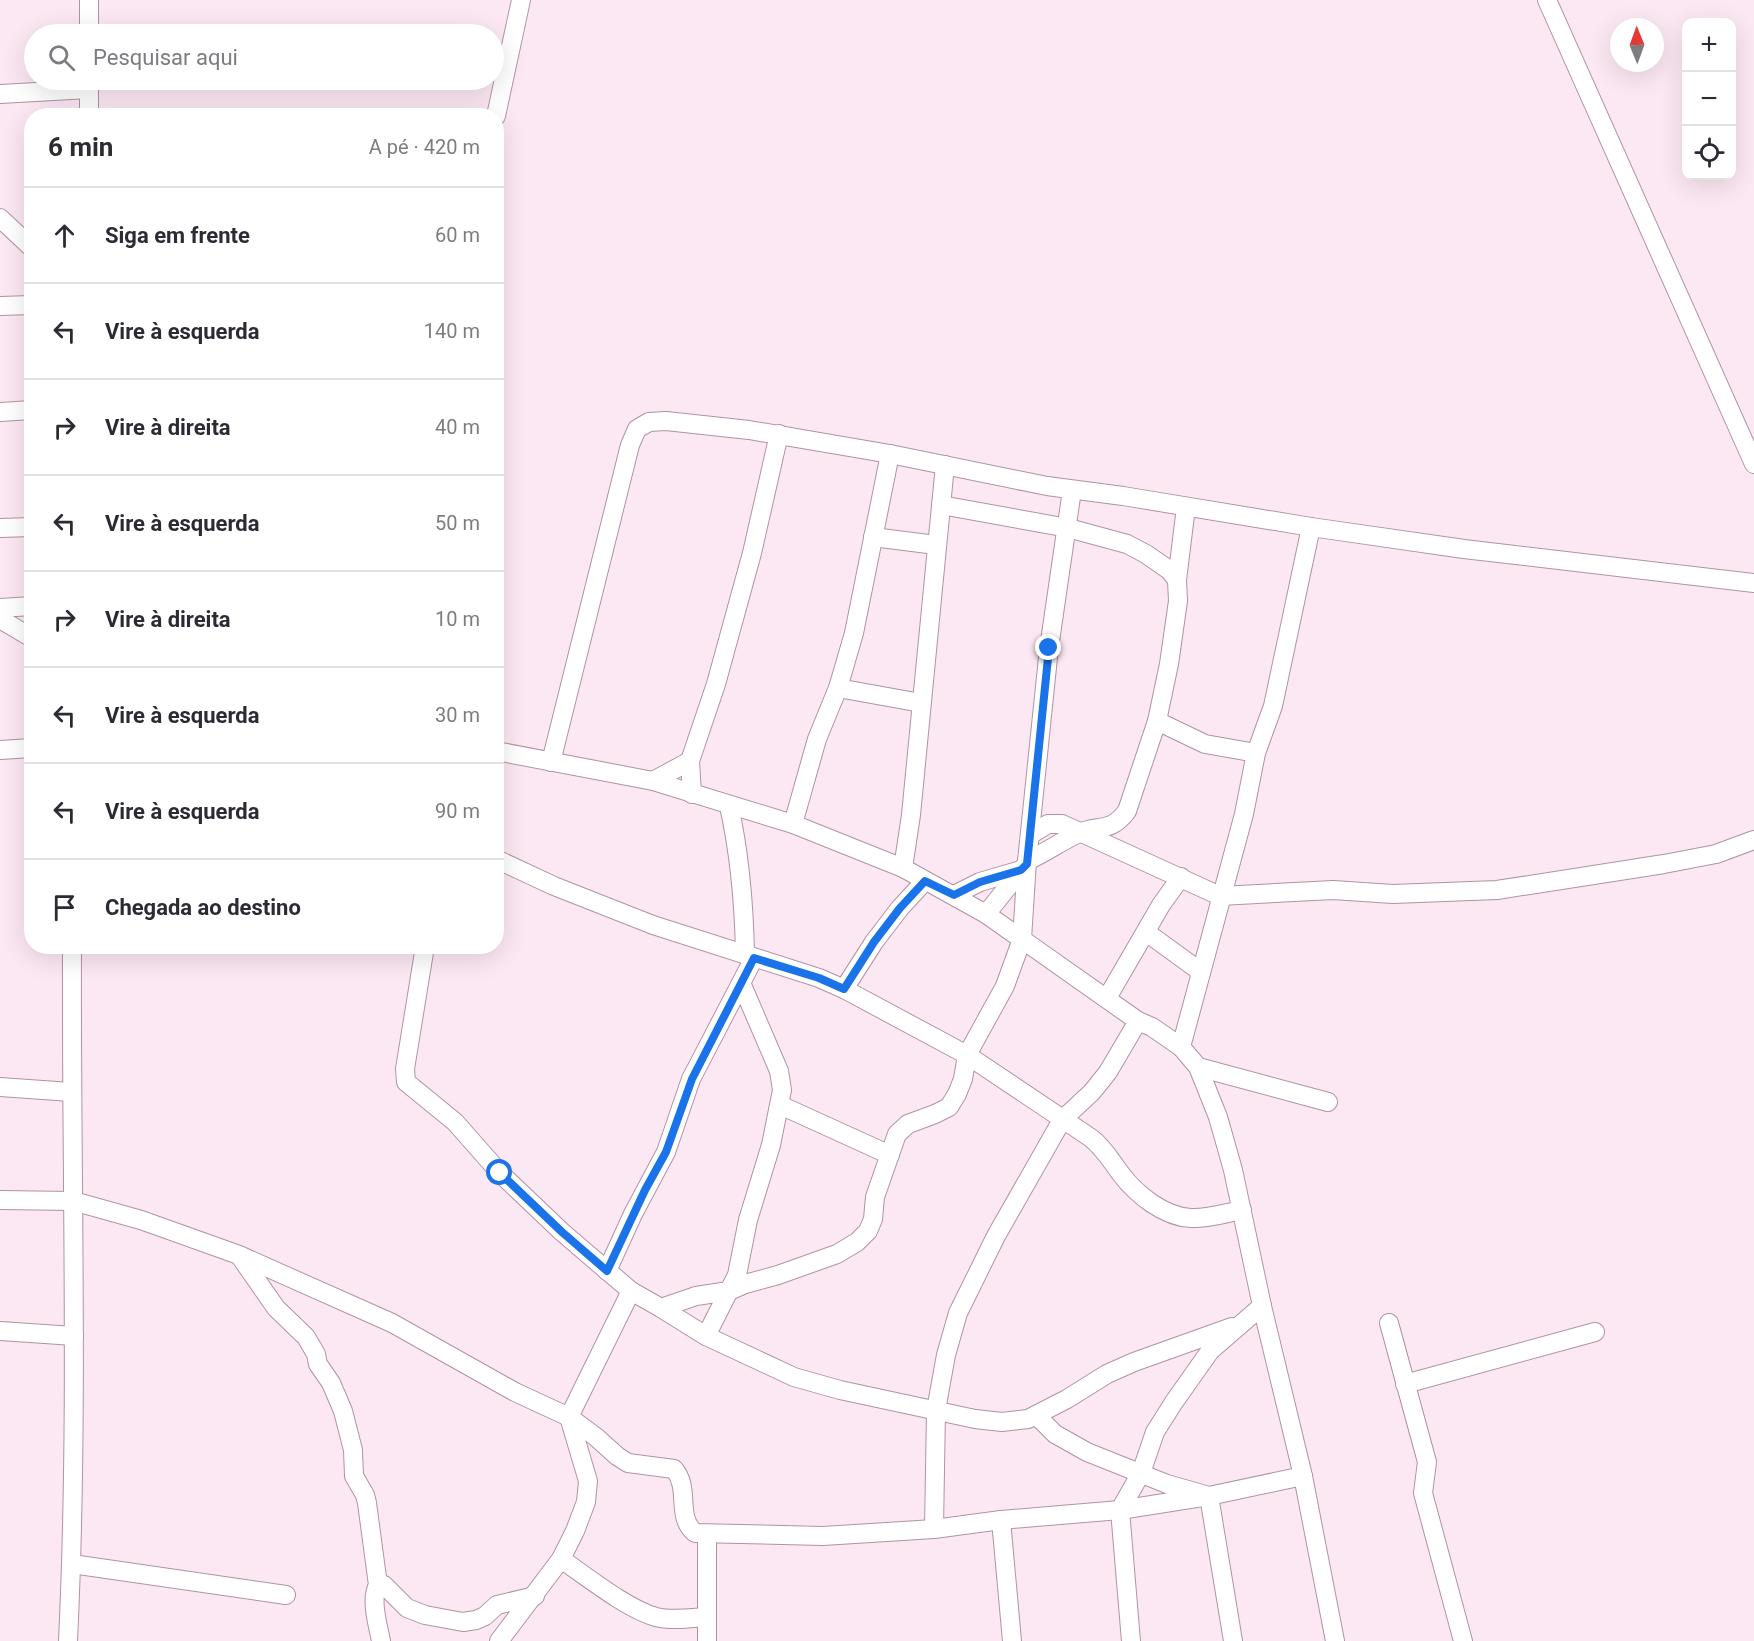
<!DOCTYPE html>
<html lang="pt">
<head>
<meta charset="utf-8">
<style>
  :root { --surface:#fff; --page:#f2f2f3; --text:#2b2b33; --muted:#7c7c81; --line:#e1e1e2 }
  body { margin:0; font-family:Roboto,sans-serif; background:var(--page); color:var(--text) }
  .controls { position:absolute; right:18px; top:18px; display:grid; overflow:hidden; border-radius:12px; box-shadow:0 6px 24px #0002 }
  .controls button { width:54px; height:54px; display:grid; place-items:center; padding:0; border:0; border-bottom:2px solid var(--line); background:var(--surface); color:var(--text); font:30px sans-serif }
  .compass { position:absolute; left:1610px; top:18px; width:54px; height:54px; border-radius:50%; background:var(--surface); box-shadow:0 6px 24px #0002; rotate:359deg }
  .stop { position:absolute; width:18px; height:18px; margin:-14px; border:4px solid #1a73e8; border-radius:50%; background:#fff }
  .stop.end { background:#1a73e8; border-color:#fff; box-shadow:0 2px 6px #0008 }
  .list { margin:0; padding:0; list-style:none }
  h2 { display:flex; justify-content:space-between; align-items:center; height:78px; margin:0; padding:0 24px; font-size:26px }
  h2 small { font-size:20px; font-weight:400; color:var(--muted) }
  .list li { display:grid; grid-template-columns:39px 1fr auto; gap:18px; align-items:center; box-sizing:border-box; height:96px; padding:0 24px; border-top:2px solid var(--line) }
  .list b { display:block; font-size:22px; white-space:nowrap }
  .list em { font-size:20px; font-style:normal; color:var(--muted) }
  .icon { flex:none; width:33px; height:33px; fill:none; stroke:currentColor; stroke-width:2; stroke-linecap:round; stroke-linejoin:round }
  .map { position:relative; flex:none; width:1754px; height:1641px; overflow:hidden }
  .search { position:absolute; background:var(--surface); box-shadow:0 6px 24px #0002; left:24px; top:24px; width:480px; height:66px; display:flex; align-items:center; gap:15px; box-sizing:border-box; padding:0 21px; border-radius:33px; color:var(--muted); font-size:22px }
  .panel { position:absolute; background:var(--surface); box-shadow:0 6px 24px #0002; left:24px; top:108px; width:480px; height:846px; border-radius:24px }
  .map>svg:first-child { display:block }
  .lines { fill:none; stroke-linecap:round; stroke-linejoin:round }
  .minor-casing { stroke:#b192a4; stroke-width:20 }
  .minor { stroke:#fff; stroke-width:18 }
  .route { stroke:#1a73e8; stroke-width:8 }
</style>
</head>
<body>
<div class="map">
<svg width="1754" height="1641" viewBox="0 0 1754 1641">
  <rect width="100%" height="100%" fill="#fce8f3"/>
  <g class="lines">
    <g class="minor-casing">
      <g id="minor">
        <polyline points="89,0 89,34"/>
        <polyline points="1547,0 1754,464"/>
        <polyline points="201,80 244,80"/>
        <polyline points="0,94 89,89"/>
        <polyline points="89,116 89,80"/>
        <polyline points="496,116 521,0"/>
        <polyline points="0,218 32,248"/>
        <polyline points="0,306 32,305"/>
        <polyline points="0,412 32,410"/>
        <polyline points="941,505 1068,528 1127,544 1146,554 1169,570 1177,580 1178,601 1169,664 1157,721"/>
        <polyline points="0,528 32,527"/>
        <polyline points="873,537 936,545"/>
        <polyline points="1177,580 1186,507"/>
        <polyline points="0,608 32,606"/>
        <polyline points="0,619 32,638"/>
        <polyline points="838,688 921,703"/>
        <polyline points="0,750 32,748"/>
        <polyline points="496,751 653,781 793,824 903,868 986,914 1138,1021 1152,1027 1181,1047 1198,1067 1218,1117 1233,1170 1262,1306 1303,1476 1335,1641"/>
        <polyline points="551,762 630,445 637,429 649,422 666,421 749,430 890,454 1047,486 1123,496 1311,527 1464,549 1754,583"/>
        <polyline points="653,781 690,761"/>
        <polyline points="692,794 690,761 716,684 752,553 779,434"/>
        <path d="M729,806C740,855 744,903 745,954"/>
        <polyline points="793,824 817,739 838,688 854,633 890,454"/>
        <polyline points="1030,835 1048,824 1062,824 1220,896 1333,890 1393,894 1497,890 1664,864 1716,854 1754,840"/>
        <path d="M496,859L554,886L653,925L819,978L844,989L967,1055L1091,1138C1104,1148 1111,1161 1121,1174C1136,1194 1164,1217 1191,1218C1207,1219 1226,1213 1242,1210"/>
        <path d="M1027,861C1045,853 1060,842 1077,834C1098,823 1109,835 1127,811L1157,721L1205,744L1256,753"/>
        <polyline points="903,868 911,815 945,465"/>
        <polyline points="954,895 980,882 1021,870"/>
        <polyline points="986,914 1024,867"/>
        <polyline points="1146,932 1201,972"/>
        <polyline points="425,946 405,1069 406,1082 455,1122 500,1173 562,1232 631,1291 661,1308 706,1336 794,1377 840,1390 975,1419 1002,1422 1028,1419 1067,1399 1107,1374 1134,1362 1232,1327"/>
        <polyline points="844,989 874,942 900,908 925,881"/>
        <polyline points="1107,998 1161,905 1181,877"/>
        <polyline points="1181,1047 1244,814 1256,753 1273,706 1311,527"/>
        <polyline points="1198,1067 1328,1102"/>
        <polyline points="0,1087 71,1092"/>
        <polyline points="780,1105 890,1155"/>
        <path d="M0,1200L73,1201L141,1220L239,1255L392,1323L515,1392L569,1417L596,1437L617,1456L628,1463L674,1469C691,1489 675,1516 695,1533L823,1536L934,1529L1001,1520L1120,1510L1141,1473L1155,1432L1174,1402L1210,1351L1262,1306"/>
        <path d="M239,1255L276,1308L306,1337L316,1354L318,1364L331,1383L343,1411L353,1450L354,1476L365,1495L367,1503L378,1585C370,1600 378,1625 381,1641"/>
        <polyline points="607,1271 633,1214 666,1152 691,1079 754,958"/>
        <polyline points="661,1308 696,1296 729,1291 745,1284 778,1275 837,1254 857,1242 868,1231 873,1219 875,1197 897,1134 908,1124 935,1114 949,1107 957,1094 963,1079 967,1055 1005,986 1022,939 1027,861 1049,648 1072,490"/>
        <polyline points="1389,1323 1427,1462 1423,1493 1463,1641"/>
        <polyline points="0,1331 74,1336"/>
        <polyline points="706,1336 737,1275 748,1220 771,1145 782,1090 779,1071 742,985"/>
        <polyline points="1405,1384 1595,1332"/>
        <polyline points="1036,1415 1055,1434 1087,1452 1167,1484 1209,1496 1233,1641"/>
        <polyline points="1001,1520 1012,1641"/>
        <polyline points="934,1529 936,1410 946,1355 958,1313 996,1236 1062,1120 1092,1092 1108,1072 1138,1021"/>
        <polyline points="707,1534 707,1641"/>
        <path d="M561,1559C586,1576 627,1609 656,1617C672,1621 691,1618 707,1617"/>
        <polyline points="72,1564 286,1595"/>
        <polyline points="378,1585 384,1585 407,1608 425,1615 463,1622 476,1620 485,1616 497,1605 535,1596"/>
        <path d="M68,1641C79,1410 71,1178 72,946"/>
        <polyline points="499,1641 561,1559 575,1531 586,1502 588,1481 569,1417 631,1291"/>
        <polyline points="1131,1641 1120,1510 1209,1496 1303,1476"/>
      </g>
    </g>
    <use href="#minor" class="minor"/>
  </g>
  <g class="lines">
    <polyline class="route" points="500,1173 562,1232 607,1271 645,1190 666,1152 692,1079 754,958 819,978 844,989 874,942 900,908 925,881 954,895 980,882 1021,870 1027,864 1049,648"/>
  </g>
</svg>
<div class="controls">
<button>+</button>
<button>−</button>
<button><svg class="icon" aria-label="locate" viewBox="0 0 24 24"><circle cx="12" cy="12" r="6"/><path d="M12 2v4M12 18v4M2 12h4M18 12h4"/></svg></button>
</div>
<svg class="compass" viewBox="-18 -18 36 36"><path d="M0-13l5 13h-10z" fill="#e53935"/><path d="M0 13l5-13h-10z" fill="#7c7c81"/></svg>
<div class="stop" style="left:500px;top:1173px"></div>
<div class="stop end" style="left:1049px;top:648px"></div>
<div class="search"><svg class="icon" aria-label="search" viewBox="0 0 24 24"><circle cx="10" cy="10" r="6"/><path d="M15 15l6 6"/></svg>Pesquisar aqui</div>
<section class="panel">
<h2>6 min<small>A pé · 420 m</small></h2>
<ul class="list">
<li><svg class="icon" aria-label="ahead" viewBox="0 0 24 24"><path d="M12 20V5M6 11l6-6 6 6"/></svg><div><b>Siga em frente</b></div><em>60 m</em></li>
<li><svg class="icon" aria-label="left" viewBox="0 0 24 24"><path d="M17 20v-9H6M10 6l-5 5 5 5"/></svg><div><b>Vire à esquerda</b></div><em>140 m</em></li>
<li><svg class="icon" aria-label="right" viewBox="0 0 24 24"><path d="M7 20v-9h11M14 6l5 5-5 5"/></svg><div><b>Vire à direita</b></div><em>40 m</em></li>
<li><svg class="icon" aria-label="left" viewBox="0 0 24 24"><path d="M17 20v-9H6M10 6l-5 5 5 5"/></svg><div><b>Vire à esquerda</b></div><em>50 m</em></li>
<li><svg class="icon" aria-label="right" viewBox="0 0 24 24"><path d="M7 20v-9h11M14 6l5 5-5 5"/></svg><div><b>Vire à direita</b></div><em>10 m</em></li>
<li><svg class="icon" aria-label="left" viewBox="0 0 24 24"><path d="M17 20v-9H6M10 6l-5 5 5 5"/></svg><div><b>Vire à esquerda</b></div><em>30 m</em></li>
<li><svg class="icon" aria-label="left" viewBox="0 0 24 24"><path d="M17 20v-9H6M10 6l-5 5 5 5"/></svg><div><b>Vire à esquerda</b></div><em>90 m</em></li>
<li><svg class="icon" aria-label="arrive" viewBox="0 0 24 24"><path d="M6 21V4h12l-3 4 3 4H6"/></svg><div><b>Chegada ao destino</b></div></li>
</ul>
</section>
</div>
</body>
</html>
